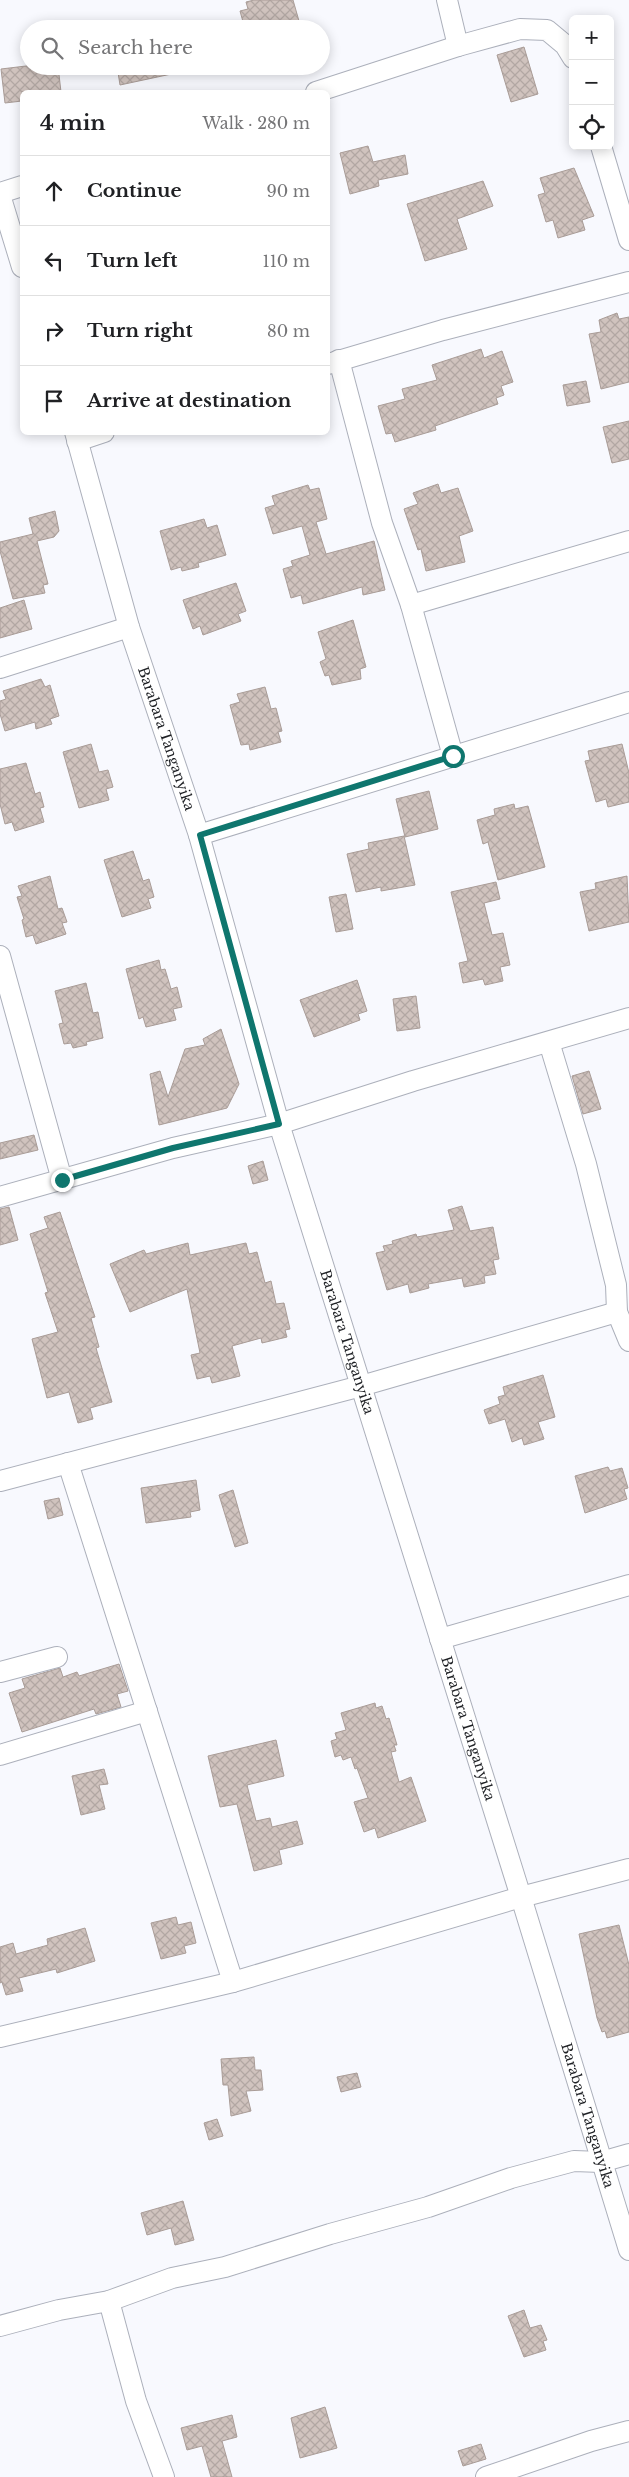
<!DOCTYPE html>
<html lang="en">
<head>
<meta charset="utf-8">
<style>
  :root { --surface:#fff; --page:#f2f2f2; --text:#202124; --muted:#757577; --line:#e0e0e0 }
  body { margin:0; font-family:"Libre Baskerville",serif; background:var(--page); color:var(--text) }
  .controls { position:absolute; right:15px; top:15px; display:grid; overflow:hidden; border-radius:8px; box-shadow:0 2px 12px #0003 }
  .controls button { width:45px; height:45px; display:grid; place-items:center; padding:0; border:0; border-bottom:1px solid var(--line); background:var(--surface); color:var(--text); font:25px sans-serif }
  .stop { position:absolute; width:15px; height:15px; margin:-11px; border:4px solid #0f766e; border-radius:50%; background:#fff }
  .stop.end { background:#0f766e; border-color:#fff; box-shadow:0 1px 5px #0008 }
  .list { margin:0; padding:0; list-style:none }
  h2 { display:flex; justify-content:space-between; align-items:center; height:65px; margin:0; padding:0 20px; font-size:21px }
  h2 small { font-size:16px; font-weight:400; color:var(--muted) }
  .list li { display:grid; grid-template-columns:32px 1fr auto; gap:15px; align-items:center; box-sizing:border-box; height:70px; padding:0 20px; border-top:1px solid var(--line) }
  .list b { display:block; font-size:19px; white-space:nowrap }
  .list em { font-size:16px; font-style:normal; color:var(--muted) }
  .icon { flex:none; width:28px; height:28px; fill:none; stroke:currentColor; stroke-width:2; stroke-linecap:round; stroke-linejoin:round }
  .map { position:relative; flex:none; width:629px; height:2477px; overflow:hidden }
  .search { position:absolute; background:var(--surface); box-shadow:0 2px 12px #0003; left:20px; top:20px; width:310px; height:55px; display:flex; align-items:center; gap:12px; box-sizing:border-box; padding:0 18px; border-radius:28px; color:var(--muted); font-size:19px }
  .panel { position:absolute; background:var(--surface); box-shadow:0 2px 12px #0003; left:20px; top:90px; width:310px; height:345px; border-radius:8px }
  .map>svg:first-child { display:block }
  .building { fill:url(#building-cross-hatch); stroke:#a99c97 }
  .lines { fill:none; stroke-linecap:round; stroke-linejoin:round }
  .street-casing { stroke:#acb0bb; stroke-width:22 }
  .street { stroke:#fff; stroke-width:20 }
  .route { stroke:#0f766e; stroke-width:6 }
  .labels { text-anchor:middle; dominant-baseline:central; stroke-width:5; stroke-linejoin:round; paint-order:stroke }
  .street-label { font-size:14px; fill:#1e2024; stroke:#fff }
</style>
</head>
<body>
<div class="map">
<svg width="629" height="2477" viewBox="0 0 629 2477">
  <defs>
    <pattern id="building-cross-hatch" width="8" height="8" patternUnits="userSpaceOnUse" patternTransform="scale(1.25)"><rect width="8" height="8" fill="#d0c3be"/><path d="M0 0l8 8M0 8l8-8" fill="none" stroke="#b2a7a3"/></pattern>
  </defs>
  <rect width="100%" height="100%" fill="#f8f9fe"/>
  <g class="building">
    <polygon points="254,0 293,0 299,21 291,23 292,29 245,29 240,11 248,9 246,2"/>
    <polygon points="524,47 538,94 511,102 497,55"/>
    <polygon points="26,66 58,66 61,92 22,92 22,101 5,103 1,69"/>
    <polygon points="117,66 175,66 176,73 120,85"/>
    <polygon points="368,146 373,162 405,155 408,174 378,180 379,186 350,194 340,153"/>
    <polygon points="574,168 594,216 582,220 585,230 558,238 553,220 546,222 538,195 545,193 540,178"/>
    <polygon points="483,181 493,206 457,219 467,249 425,261 407,204"/>
    <polygon points="617,313 619,319 629,317 629,382 601,389 589,334 601,332 599,320"/>
    <polygon points="481,349 484,358 502,351 513,382 501,386 504,395 496,398 498,404 435,426 436,430 395,442 392,433 386,434 378,406 405,399 402,389 437,380 432,365"/>
    <polygon points="586,381 590,402 567,406 563,385"/>
    <polygon points="629,421 629,459 612,463 603,427"/>
    <polygon points="438,484 441,493 458,488 473,531 459,536 465,562 426,571 421,549 418,550 404,509 418,504 413,493"/>
    <polygon points="308,485 310,490 319,488 327,519 316,522 326,554 374,541 385,590 363,595 362,587 303,604 301,595 291,598 283,569 293,566 291,561 310,555 302,526 273,534 265,508 275,505 272,496"/>
    <polygon points="55,511 59,531 54,537 37,541 48,584 43,585 45,593 13,599 0,551 0,542 33,534 29,518"/>
    <polygon points="204,519 207,528 217,525 226,555 198,563 199,567 182,571 181,567 171,570 160,531"/>
    <polygon points="236,583 246,611 238,614 241,621 203,635 200,626 193,629 183,600"/>
    <polygon points="24,600 32,629 0,638 0,608"/>
    <polygon points="353,620 366,667 360,669 361,679 332,685 329,675 325,676 320,662 326,659 318,632"/>
    <polygon points="41,679 45,687 50,685 59,716 50,719 52,724 36,729 35,722 5,731 0,714 0,701 6,699 3,691"/>
    <polygon points="265,687 271,709 276,708 282,731 278,732 281,742 250,750 249,744 241,745 230,705 240,702 237,694"/>
    <polygon points="91,744 99,772 108,770 113,787 106,789 109,800 79,808 63,752"/>
    <polygon points="622,744 629,773 629,802 608,807 606,799 596,802 585,761 590,760 588,751"/>
    <polygon points="26,763 35,794 40,792 44,807 40,808 44,822 15,831 12,822 5,824 0,804 0,769"/>
    <polygon points="429,791 438,829 405,837 396,799"/>
    <polygon points="514,804 515,809 528,806 545,867 498,880 488,842 483,844 477,820 495,815 494,809"/>
    <polygon points="404,836 415,885 381,891 381,887 356,892 347,854 369,849 368,843"/>
    <polygon points="133,851 143,881 149,879 154,897 148,899 151,908 122,917 104,860"/>
    <polygon points="50,876 58,909 62,908 67,922 62,923 66,934 36,944 33,935 26,937 22,920 24,919 17,897 22,896 18,886"/>
    <polygon points="627,876 629,922 589,931 580,892 596,889 595,883"/>
    <polygon points="496,882 500,899 484,903 492,935 503,933 510,965 500,967 503,981 485,985 483,979 463,983 459,963 468,961 451,892"/>
    <polygon points="346,894 353,929 336,932 329,897"/>
    <polygon points="159,960 161,970 165,969 171,989 177,987 182,1007 173,1009 176,1020 146,1027 143,1017 139,1019 126,969"/>
    <polygon points="357,980 367,1011 358,1014 360,1020 314,1037 300,1000"/>
    <polygon points="86,983 93,1013 98,1012 103,1038 86,1042 87,1045 73,1048 71,1043 64,1044 59,1024 63,1023 55,991"/>
    <polygon points="416,996 420,1028 397,1031 393,999"/>
    <polygon points="221,1029 239,1084 227,1108 159,1125 150,1074 160,1071 168,1097 185,1049 205,1045 203,1039"/>
    <polygon points="589,1071 601,1109 583,1114 572,1076"/>
    <polygon points="34,1135 38,1150 0,1159 0,1143"/>
    <polygon points="263,1161 268,1180 253,1184 248,1166"/>
    <polygon points="462,1206 470,1231 493,1227 499,1259 493,1260 496,1274 484,1276 485,1283 464,1287 462,1278 428,1284 429,1288 410,1293 408,1284 387,1290 376,1253 385,1251 383,1246 393,1244 392,1241 416,1234 417,1237 454,1230 448,1210"/>
    <polygon points="9,1207 18,1240 0,1245 0,1209"/>
    <polygon points="60,1212 95,1317 91,1318 99,1347 96,1348 112,1402 90,1408 93,1419 78,1423 69,1392 47,1398 32,1339 58,1332 45,1293 48,1292 30,1234 48,1228 44,1217"/>
    <polygon points="188,1243 190,1255 246,1243 249,1254 257,1252 265,1283 271,1281 276,1304 284,1303 290,1329 285,1330 287,1337 262,1343 261,1338 232,1346 240,1376 212,1383 210,1376 197,1379 191,1355 200,1353 187,1289 130,1312 110,1264 144,1250 146,1254"/>
    <polygon points="543,1375 555,1417 538,1422 544,1439 524,1445 522,1438 512,1442 505,1419 489,1424 484,1410 500,1404 498,1397 505,1395 503,1387"/>
    <polygon points="608,1467 610,1471 622,1468 628,1488 624,1489 627,1499 585,1513 575,1476"/>
    <polygon points="196,1480 200,1510 190,1512 191,1517 146,1523 141,1488"/>
    <polygon points="233,1490 248,1543 235,1547 219,1495"/>
    <polygon points="59,1498 63,1515 48,1519 44,1501"/>
    <polygon points="119,1664 128,1691 117,1694 121,1707 96,1714 94,1709 22,1732 9,1693 25,1688 22,1679 60,1668 63,1677 77,1672 79,1676"/>
    <polygon points="375,1703 376,1708 382,1706 386,1719 389,1718 397,1745 394,1745 396,1751 391,1752 399,1782 411,1777 426,1821 378,1838 375,1828 364,1832 354,1802 368,1798 357,1768 355,1769 351,1757 343,1760 341,1755 335,1757 331,1741 337,1739 335,1733 346,1730 341,1713"/>
    <polygon points="276,1740 284,1776 247,1785 256,1821 270,1818 272,1827 297,1821 303,1844 279,1850 282,1864 254,1871 237,1804 220,1807 208,1756"/>
    <polygon points="104,1769 108,1784 99,1785 105,1809 81,1815 72,1776"/>
    <polygon points="176,1917 178,1925 191,1922 196,1943 184,1946 186,1953 161,1959 151,1923"/>
    <polygon points="619,1925 629,1965 629,2032 607,2038 605,2031 602,2032 597,2018 579,1934"/>
    <polygon points="85,1928 95,1961 57,1973 56,1969 19,1978 23,1991 6,1995 2,1982 0,1983 0,1947 13,1943 16,1954 48,1945 47,1939"/>
    <polygon points="254,2057 255,2070 261,2070 263,2090 246,2091 251,2111 231,2116 228,2085 223,2085 221,2059"/>
    <polygon points="357,2073 361,2087 341,2092 337,2077"/>
    <polygon points="217,2119 223,2136 209,2140 204,2123"/>
    <polygon points="183,2201 194,2240 175,2245 171,2228 147,2235 141,2213"/>
    <polygon points="524,2310 530,2328 541,2325 547,2340 543,2341 546,2350 524,2357 508,2316"/>
    <polygon points="325,2407 337,2448 300,2458 291,2418"/>
    <polygon points="232,2415 237,2437 222,2441 232,2477 211,2477 202,2446 187,2450 181,2428"/>
    <polygon points="481,2444 486,2459 463,2466 458,2451"/>
  </g>
  <g class="lines">
    <g class="street-casing">
      <g id="street">
        <polyline points="447,0 458,46"/>
        <polyline points="316,92 458,46 520,29 547,30 565,45 573,58"/>
        <polyline points="601,146 629,240"/>
        <polyline points="0,193 22,186"/>
        <polyline points="0,195 22,267"/>
        <polyline points="339,360 382,523 411,605 453,756"/>
        <polyline points="328,364 443,330 629,282"/>
        <path id="s1" d="M75,432L129,627L199,835L279,1124L521,1897L629,2250"/>
        <polyline points="77,441 104,432"/>
        <polyline points="411,605 629,541"/>
        <polyline points="0,668 129,627"/>
        <polyline points="199,835 629,702"/>
        <polyline points="0,956 62,1180"/>
        <polyline points="549,1042 586,1164 616,1285 617,1312 629,1341"/>
        <polyline points="0,1197 173,1148 279,1124 413,1081 629,1018"/>
        <polyline points="68,1463 233,1982"/>
        <polyline points="0,1481 361,1386 617,1312"/>
        <polyline points="440,1639 629,1585"/>
        <polyline points="0,1672 57,1657"/>
        <polyline points="0,1755 147,1711"/>
        <polyline points="0,2037 233,1982 521,1897 629,1869"/>
        <polyline points="109,2301 136,2401 164,2477"/>
        <polyline points="0,2326 59,2310 109,2301 172,2278 225,2267 330,2234 428,2207 511,2178 574,2161 601,2162 629,2154"/>
        <polyline points="486,2477 591,2441 629,2431"/>
      </g>
    </g>
    <use href="#street" class="street"/>
  </g>
  <g class="lines">
    <polyline class="route" points="62,1180 173,1148 279,1124 200,835 453,756"/>
  </g>
  <g class="labels">
    <g class="street-label">
      <text stroke="none"><textPath href="#s1" startOffset="320">Barabara Tanganyika</textPath></text>
      <text stroke="none"><textPath href="#s1" startOffset="950">Barabara Tanganyika</textPath></text>
      <text stroke="none"><textPath href="#s1" startOffset="1355">Barabara Tanganyika</textPath></text>
      <text stroke="none"><textPath href="#s1" startOffset="1760">Barabara Tanganyika</textPath></text>
    </g>
  </g>
</svg>
<div class="controls">
<button>+</button>
<button>−</button>
<button><svg class="icon" aria-label="locate" viewBox="0 0 24 24"><circle cx="12" cy="12" r="6"/><path d="M12 2v4M12 18v4M2 12h4M18 12h4"/></svg></button>
</div>
<div class="stop" style="left:453px;top:756px"></div>
<div class="stop end" style="left:62px;top:1180px"></div>
<div class="search"><svg class="icon" aria-label="search" viewBox="0 0 24 24"><circle cx="10" cy="10" r="6"/><path d="M15 15l6 6"/></svg>Search here</div>
<section class="panel">
<h2>4 min<small>Walk · 280 m</small></h2>
<ul class="list">
<li><svg class="icon" aria-label="ahead" viewBox="0 0 24 24"><path d="M12 20V5M6 11l6-6 6 6"/></svg><div><b>Continue</b></div><em>90 m</em></li>
<li><svg class="icon" aria-label="left" viewBox="0 0 24 24"><path d="M17 20v-9H6M10 6l-5 5 5 5"/></svg><div><b>Turn left</b></div><em>110 m</em></li>
<li><svg class="icon" aria-label="right" viewBox="0 0 24 24"><path d="M7 20v-9h11M14 6l5 5-5 5"/></svg><div><b>Turn right</b></div><em>80 m</em></li>
<li><svg class="icon" aria-label="arrive" viewBox="0 0 24 24"><path d="M6 21V4h12l-3 4 3 4H6"/></svg><div><b>Arrive at destination</b></div></li>
</ul>
</section>
</div>
</body>
</html>
